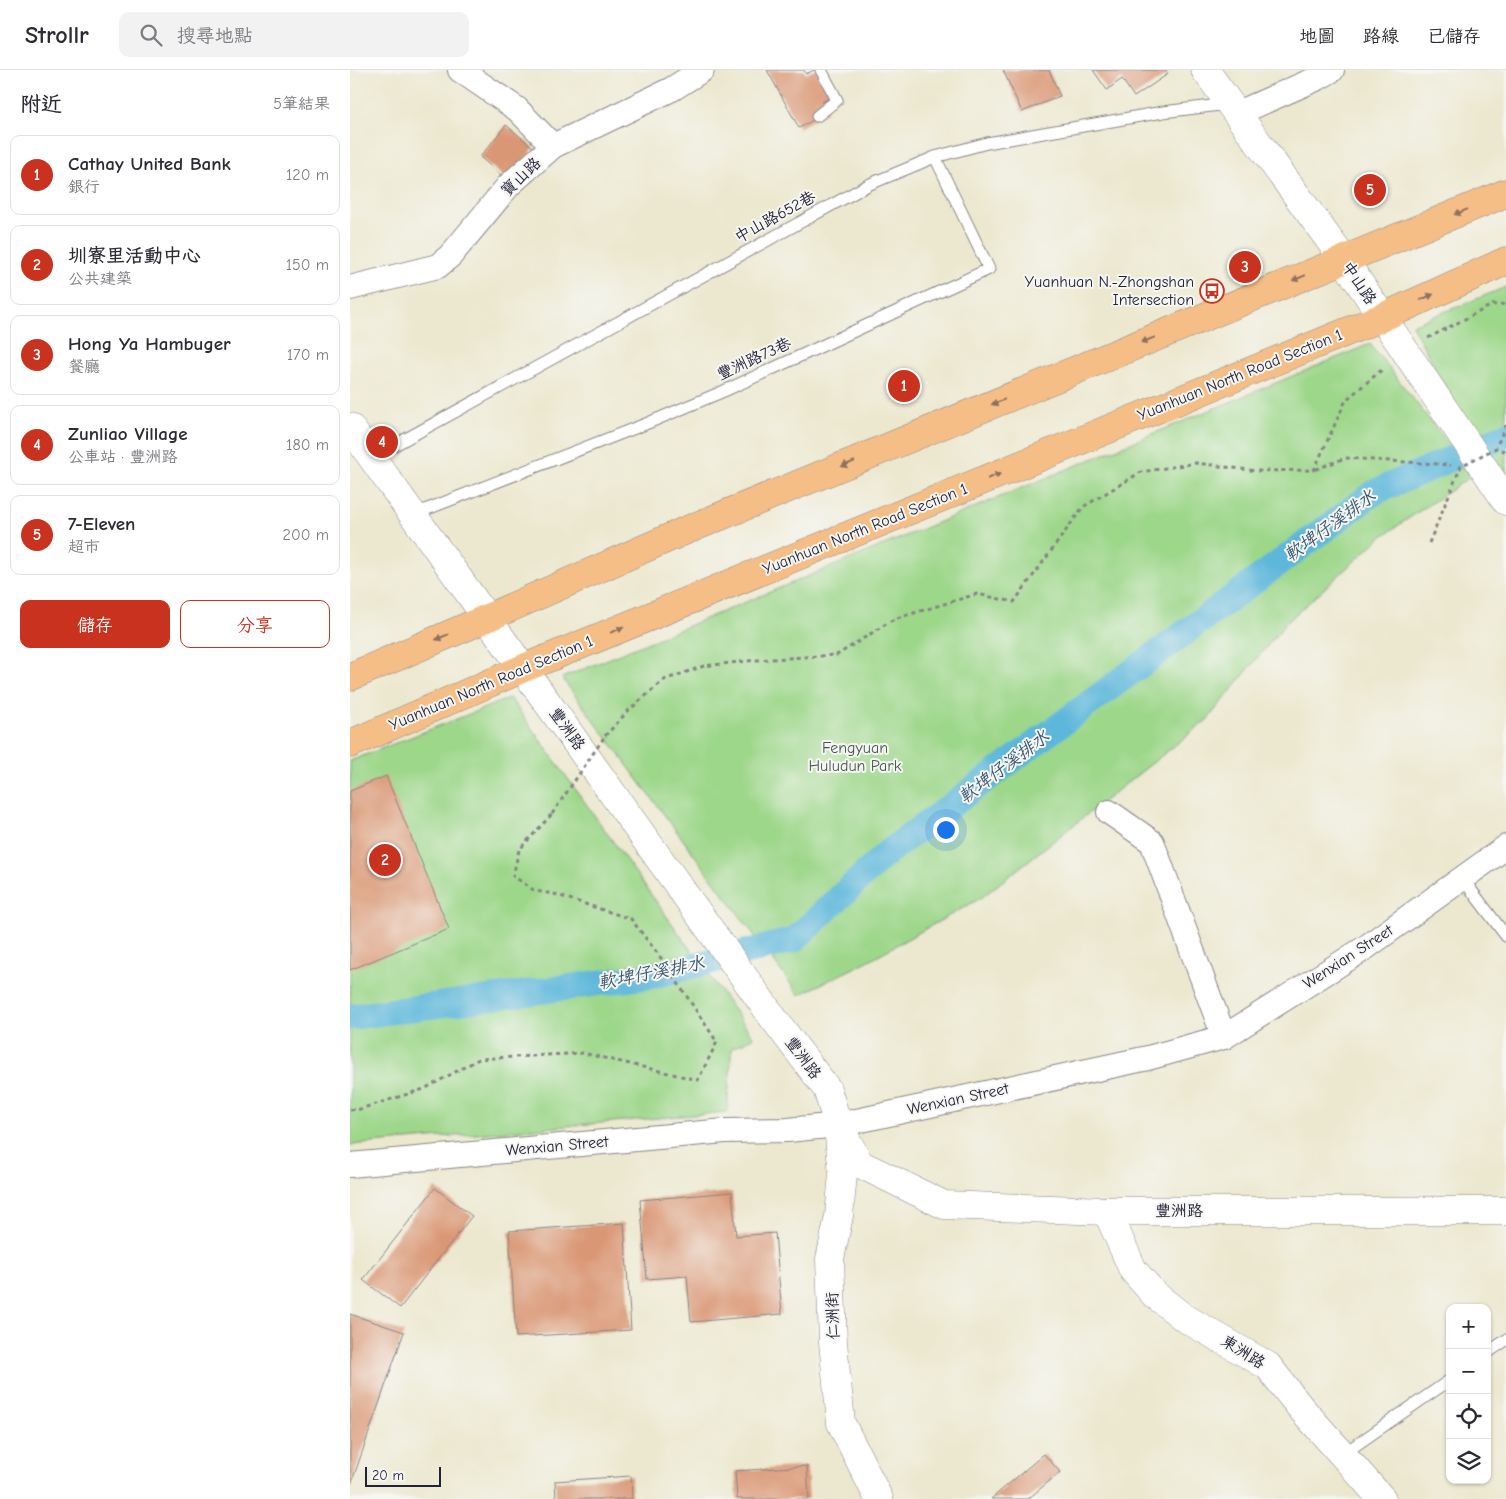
<!DOCTYPE html>
<html lang="zh-TW">
<head>
<meta charset="utf-8">
<style>
  :root { --surface:#fff; --page:#f2f2f3; --text:#2b2b33; --muted:#7c7c81; --line:#e1e1e2; --accent:#c8321e }
  body { margin:0; font-family:"Comic Neue","LXGW WenKai TC",sans-serif; background:var(--page); color:var(--text) }
  .controls { position:absolute; right:15px; bottom:15px; display:grid; overflow:hidden; border-radius:10px; box-shadow:0 1px 4px #0004 }
  .controls button { width:45px; height:45px; display:grid; place-items:center; padding:0; border:0; border-bottom:1px solid var(--line); background:var(--surface); color:var(--text); font:25px sans-serif }
  .scale { position:absolute; left:15px; bottom:12px; width:76px; box-sizing:border-box; padding-left:5px; border:2px solid #22223b; border-top:0; font-size:14px; line-height:18px; white-space:nowrap; color:#22223b; -webkit-text-stroke:4px #f6f6f2; paint-order:stroke }
  .you { position:absolute; left:595px; top:759px; width:18px; height:18px; margin:-12px; border:4px solid #fff; border-radius:50%; background:#1a73e8; box-shadow:0 0 0 8px #1a73e833 }
  .badge { display:grid; place-items:center; width:32px; height:32px; border-radius:50%; background:var(--accent); color:#fff; font-size:16px; font-weight:700 }
  .pin { position:absolute; translate:-50% -50%; border:2px solid #fff; box-shadow:0 1px 5px #0006 }
  .list { margin:0; padding:0; list-style:none }
  h2 { display:flex; justify-content:space-between; align-items:center; height:65px; margin:0; padding:0 20px; font-size:21px }
  h2 small { font-size:16px; font-weight:400; color:var(--muted) }
  .list li { display:grid; grid-template-columns:32px 1fr auto; gap:15px; align-items:center; box-sizing:border-box; height:80px; margin:0 10px 10px; padding:0 10px; border:1px solid var(--line); border-radius:10px }
  .list b { display:block; font-size:19px; white-space:nowrap }
  .list p { margin:0; font-size:16px; white-space:nowrap; color:var(--muted) }
  .list em { font-size:16px; font-style:normal; color:var(--muted) }
  .actions { display:flex; gap:10px; padding:15px 20px }
  .actions a { flex:1; padding:11px 0; border:1px solid var(--accent); border-radius:10px; text-align:center; font-size:18px; color:var(--accent) }
  .actions .main { background:var(--accent); color:#fff }
  .icon { flex:none; width:28px; height:28px; fill:none; stroke:currentColor; stroke-width:2; stroke-linecap:round; stroke-linejoin:round }
  .map { position:relative; flex:none; width:1156px; height:1429px; overflow:hidden }
  header { display:flex; align-items:center; gap:30px; box-sizing:border-box; height:70px; padding:0 25px; background:var(--surface); border-bottom:1px solid var(--line) }
  header strong { font-size:24px }
  nav { display:flex; gap:28px; margin-inline-start:auto; font-size:18px }
  .search { width:350px; height:45px; background:var(--page); display:flex; align-items:center; gap:12px; box-sizing:border-box; padding:0 18px; border-radius:10px; color:var(--muted); font-size:19px }
  main { display:flex }
  aside { flex:1; background:var(--surface) }
  .map>svg:first-child { display:block }
  .green { fill:#9dd78a; stroke:#607c62 }
  .lines { fill:none; stroke-linecap:round; stroke-linejoin:round }
  .canal { stroke:#5db7db; stroke-width:26 }
  .building { fill:#da9774 }
  .service-casing { stroke:#878585; stroke-width:13 }
  .minor-casing { stroke:#878585; stroke-width:26 }
  .tertiary-casing { stroke:#878585; stroke-width:29 }
  .primary-casing { stroke:#878585; stroke-width:29 }
  .path { stroke:#878585; stroke-width:3; stroke-dasharray:4 4; stroke-linecap:butt }
  .service { stroke:#fff; stroke-width:11 }
  .minor { stroke:#fff; stroke-width:24 }
  .tertiary { stroke:#fff; stroke-width:28 }
  .primary { stroke:#f6be87; stroke-width:28 }
  .path-bridge { stroke:#878585; stroke-width:3; stroke-dasharray:4 4; stroke-linecap:butt }
  .oneway { fill:#8c7061 }
  .labels { text-anchor:middle; dominant-baseline:central; stroke-width:4; stroke-linejoin:round; paint-order:stroke }
  .street-label { font-size:16px; fill:#22223b; stroke:#f6f6f2 }
  .poi-label { font-size:16px; fill:#22223b; stroke:#f6f6f2; text-anchor:end }
  .park-label { font-size:16px; fill:#475853; stroke:#f6f6f2 }
  .water-label { font-size:18px; font-style:italic; fill:#375673; stroke:#f6f6f2 }
</style>
</head>
<body>
<header>
<strong>Strollr</strong>
<div class="search"><svg class="icon" aria-label="search" viewBox="0 0 24 24"><circle cx="10" cy="10" r="6"/><path d="M15 15l6 6"/></svg>搜尋地點</div>
<nav><a>地圖</a><a>路線</a><a>已儲存</a></nav>
</header>
<main>
<aside>
<h2>附近<small>5筆結果</small></h2>
<ul class="list">
<li><span class="badge">1</span><div><b>Cathay United Bank</b><p>銀行</p></div><em>120 m</em></li>
<li><span class="badge">2</span><div><b>圳寮里活動中心</b><p>公共建築</p></div><em>150 m</em></li>
<li><span class="badge">3</span><div><b>Hong Ya Hambuger</b><p>餐廳</p></div><em>170 m</em></li>
<li><span class="badge">4</span><div><b>Zunliao Village</b><p>公車站 · 豐洲路</p></div><em>180 m</em></li>
<li><span class="badge">5</span><div><b>7-Eleven</b><p>超市</p></div><em>200 m</em></li>
</ul>
<div class="actions"><a class="main">儲存</a><a>分享</a></div>
</aside>
<div class="map">
<svg width="1156" height="1429" viewBox="0 0 1156 1429">
  <rect width="100%" height="100%" fill="#f6f6f2"/>
  <filter id="ink" filterUnits="userSpaceOnUse"><feTurbulence type="fractalNoise" baseFrequency=".02" numOctaves="2"/><feDisplacementMap in="SourceGraphic" scale="10" xChannelSelector="R" yChannelSelector="G"/><feConvolveMatrix kernelMatrix="1 2 1 2 8 2 1 2 1" color-interpolation-filters="sRGB"/></filter>
  <filter id="wash" filterUnits="userSpaceOnUse"><feTurbulence type="fractalNoise" baseFrequency=".0096" numOctaves="4" result="noise"/><feDisplacementMap in="SourceGraphic" scale="20" xChannelSelector="R" yChannelSelector="G"/><feGaussianBlur stdDeviation="1.12" result="paint"/><feColorMatrix in="noise" values="0 0 0 0 0 0 0 0 0 0 0 0 0 0 0 0 0 1.4 0 .05"/><feComposite in="paint" operator="in"/></filter>
  <g filter="url(#wash)">
    <rect width="100%" height="100%" fill="#ece8cf"/>
    <g class="green">
      <polygon points="1156,217 1156,419 1134,388 1062,255"/>
      <polygon points="1020,274 1123,405 1031,467 936,553 857,650 631,828 514,893 449,925 212,608"/>
      <polygon points="160,628 404,968 382,978 377,1042 0,1075 0,691"/>
    </g>
    <g class="lines">
      <polyline class="canal" points="0,947 307,905 444,870 538,782 1025,422 1156,365"/>
    </g>
    <g id="blocks">
      <g class="building">
        <polygon points="417,0 454,0 456,4 464,0 476,0 488,23 472,32 477,42 449,58"/>
        <polygon points="653,0 699,0 710,26 672,42"/>
        <polygon points="743,0 815,0 818,4 784,27 772,9 757,20"/>
        <polygon points="156,55 184,78 157,110 130,87"/>
        <polygon points="36,706 99,859 0,900 0,721"/>
        <polygon points="85,1118 122,1146 50,1238 13,1210"/>
        <polygon points="382,1122 386,1166 425,1163 432,1244 341,1252 337,1206 297,1209 290,1130"/>
        <polygon points="274,1153 281,1260 166,1267 159,1161"/>
        <polygon points="0,1244 54,1262 0,1417"/>
        <polygon points="694,1384 710,1402 678,1429 641,1429"/>
        <polygon points="457,1396 459,1429 387,1429 385,1401"/>
        <polygon points="281,1406 282,1429 206,1429 205,1411"/>
      </g>
    </g>
  </g>
  <g filter="url(#ink)">
    <use href="#blocks" fill-opacity="0" stroke="#878585" stroke-width="1"/>
    <g class="lines">
      <g class="service-casing">
        <g id="service">
          <polyline points="467,46 487,30 471,0"/>
          <polyline points="23,387 520,114 585,87 637,73 813,42 878,34"/>
          <polyline points="62,445 298,353 374,321 639,199 585,87"/>
          <polyline points="1112,808 1156,866"/>
          <polyline points="1137,1283 1156,1270"/>
          <polyline points="993,1384 1100,1310"/>
        </g>
      </g>
      <g class="minor-casing">
        <g id="minor">
          <polyline points="110,0 167,39 203,76"/>
          <polyline points="886,44 968,8 982,0"/>
          <polyline points="0,218 88,196 101,185 159,115 203,76 322,19 352,0"/>
          <polyline points="759,742 802,772 874,967"/>
          <polyline points="0,1095 375,1061 438,1060 488,1055 798,988 874,967 1015,878 1156,777"/>
        </g>
      </g>
      <g class="tertiary-casing">
        <g id="tertiary">
          <polyline points="855,0 994,190 1156,431"/>
          <polyline points="0,357 424,949 477,1019 488,1055 510,1094 594,1135 757,1141 1156,1141"/>
          <polyline points="489,1067 493,1104 489,1146 480,1189 483,1272 491,1353 529,1429"/>
          <polyline points="757,1141 783,1200 804,1224 833,1247 918,1296 950,1337 1032,1429"/>
        </g>
      </g>
      <g class="primary-casing">
        <g id="primary">
          <polyline points="0,607 137,548 332,462 1156,123"/>
          <polyline points="0,674 174,598 1033,247 1156,191"/>
        </g>
      </g>
      <g class="path">
        <polyline points="1078,268 1142,235 1156,234"/>
        <polyline points="1148,373 1156,355"/>
        <polyline points="977,395 964,400 995,388 1101,395"/>
        <polyline points="255,666 278,641 314,610 354,596 407,590 487,585 544,549 627,524 664,532 733,437 791,402 846,393 906,401 964,400 996,330 1034,298"/>
        <polyline points="0,1040 10,1039 74,1019 129,989 233,983 348,1010 367,972 314,892 281,849 204,824 185,821 163,806 169,780 202,744"/>
      </g>
      <use href="#service" class="service"/>
      <use href="#minor" class="minor"/>
      <use href="#tertiary" class="tertiary"/>
      <use href="#primary" class="primary"/>
      <g class="path-bridge">
        <polyline points="1079,473 1111,396 1146,378 1156,382"/>
        <polyline points="202,744 255,666"/>
      </g>
    </g>
    <defs><path id="oneway-solid" d="M-6-.8H1V-3.2L6.5 0L1 3.2V.8H-6Z" transform="scale(1.25)"/></defs>
    <g class="oneway">
      <use href="#oneway-solid" transform="translate(1111 142) rotate(158)"/>
      <use href="#oneway-solid" transform="translate(949 208) rotate(158)"/>
      <use href="#oneway-solid" transform="translate(1077 227) rotate(-24)"/>
      <use href="#oneway-solid" transform="translate(798 270) rotate(158)"/>
      <use href="#oneway-solid" transform="translate(648 332) rotate(158)"/>
      <use href="#oneway-solid" transform="translate(498 394) rotate(158)"/>
      <use href="#oneway-solid" transform="translate(644 406) rotate(-22)"/>
      <use href="#oneway-solid" transform="translate(267 560) rotate(-22)"/>
      <use href="#oneway-solid" transform="translate(92 567) rotate(157)"/>
    </g>
  </g>
  <defs>
    <g id="bus-ring" transform="scale(1.25)"><circle r="9.5" fill="#f6f6f2" stroke="#c8321e" stroke-width="1.5"/><path d="M-5-6H5V4H4V6H2V4H-2V6H-4V4H-5ZM-3.5-4V0h7V-4ZM-3.5 1.2v1.5H-2V1.2ZM2 1.2v1.5H3.5V1.2Z" fill="#c8321e"/></g>
  </defs>
  <g fill-rule="evenodd">
    <use href="#bus-ring" x="862" y="221"/>
  </g>
  <g class="labels">
    <g class="street-label">
      <text transform="translate(171 107) rotate(-44)">寶山路</text>
      <text transform="translate(425 147) rotate(-29)">中山路652巷</text>
      <text transform="translate(1009 213) rotate(56)">中山路</text>
      <text transform="translate(404 289) rotate(-25)">豐洲路73巷</text>
      <text transform="translate(890 305) rotate(-22)">Yuanhuan North Road Section 1</text>
      <text transform="translate(515 459) rotate(-22)">Yuanhuan North Road Section 1</text>
      <text transform="translate(141 613) rotate(-23)">Yuanhuan North Road Section 1</text>
      <text transform="translate(217 659) rotate(54)">豐洲路</text>
      <text transform="translate(998 887) rotate(-33)">Wenxian Street</text>
      <text transform="translate(453 988) rotate(53)">豐洲路</text>
      <text transform="translate(608 1029) rotate(-12)">Wenxian Street</text>
      <text transform="translate(207 1076) rotate(-5)">Wenxian Street</text>
      <text x="829" y="1141">豐洲路</text>
      <text transform="translate(483 1246) rotate(-92)">仁洲街</text>
      <text transform="translate(893 1282) rotate(32)">東洲路</text>
    </g>
    <g class="poi-label">
      <text x="844" y="212">Yuanhuan N.-Zhongshan<tspan x="844" dy="18">Intersection</tspan></text>
    </g>
    <g class="park-label">
      <text x="505" y="678">Fengyuan<tspan x="505" dy="18">Huludun Park</tspan></text>
    </g>
    <g class="water-label">
      <text transform="translate(980 456) rotate(-36)">軟埤仔溪排水</text>
      <text transform="translate(654 697) rotate(-37)">軟埤仔溪排水</text>
      <text transform="translate(301 903) rotate(-11)">軟埤仔溪排水</text>
    </g>
  </g>
</svg>
<div class="controls">
<button>+</button>
<button>−</button>
<button><svg class="icon" aria-label="locate" viewBox="0 0 24 24"><circle cx="12" cy="12" r="6"/><path d="M12 2v4M12 18v4M2 12h4M18 12h4"/></svg></button>
<button><svg class="icon" aria-label="layers" viewBox="0 0 24 24"><path d="M12 4l9 5-9 5-9-5zM3 14l9 5 9-5"/></svg></button>
</div>
<div class="scale">20 m</div>
<div class="you"></div>
<div class="pin badge" style="left:554px;top:316px">1</div>
<div class="pin badge" style="left:35px;top:790px">2</div>
<div class="pin badge" style="left:895px;top:197px">3</div>
<div class="pin badge" style="left:32px;top:372px">4</div>
<div class="pin badge" style="left:1020px;top:120px">5</div>
</div>
</main>
</body>
</html>
